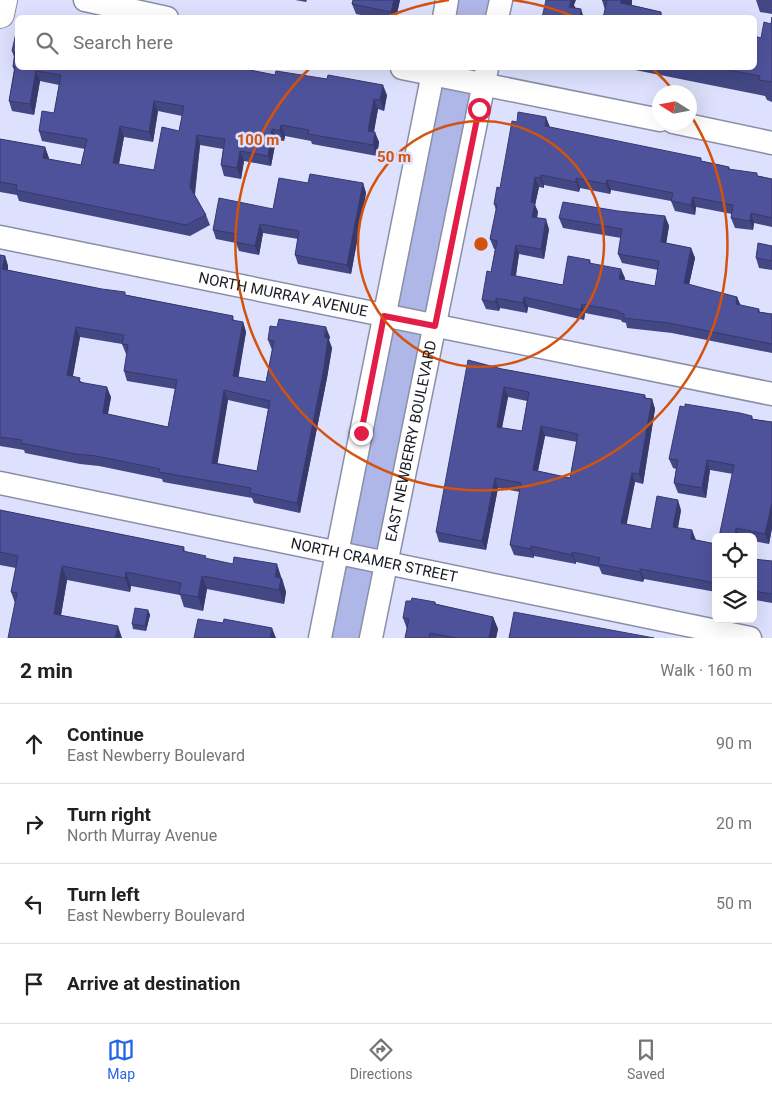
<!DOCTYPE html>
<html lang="en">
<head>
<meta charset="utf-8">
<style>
  :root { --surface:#fff; --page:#f2f2f2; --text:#202124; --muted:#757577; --line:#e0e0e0; --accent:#2563eb }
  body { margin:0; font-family:Roboto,sans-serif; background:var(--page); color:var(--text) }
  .controls { position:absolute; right:15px; bottom:15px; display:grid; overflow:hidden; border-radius:8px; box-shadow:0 5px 20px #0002 }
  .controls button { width:45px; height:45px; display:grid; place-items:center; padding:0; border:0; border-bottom:1px solid var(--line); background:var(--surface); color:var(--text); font:25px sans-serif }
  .compass { position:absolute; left:652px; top:85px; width:45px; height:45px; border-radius:50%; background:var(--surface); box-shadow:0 5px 20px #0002; rotate:281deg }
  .stop { position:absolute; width:15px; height:15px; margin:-11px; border:4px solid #e11d48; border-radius:50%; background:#fff }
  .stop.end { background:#e11d48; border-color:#fff; box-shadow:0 1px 5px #0008 }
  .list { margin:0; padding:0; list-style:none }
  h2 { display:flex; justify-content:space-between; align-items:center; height:65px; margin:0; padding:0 20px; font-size:21px }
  h2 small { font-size:16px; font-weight:400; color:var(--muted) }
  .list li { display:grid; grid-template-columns:32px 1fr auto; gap:15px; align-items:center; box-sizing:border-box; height:80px; padding:0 20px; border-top:1px solid var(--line) }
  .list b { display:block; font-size:19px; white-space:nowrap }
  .list p { margin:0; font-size:16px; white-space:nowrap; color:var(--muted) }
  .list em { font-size:16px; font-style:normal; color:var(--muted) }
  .icon { flex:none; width:28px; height:28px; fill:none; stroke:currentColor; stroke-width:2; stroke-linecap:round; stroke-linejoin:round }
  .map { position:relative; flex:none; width:772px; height:638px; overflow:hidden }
  .search { position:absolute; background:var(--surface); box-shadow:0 5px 20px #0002; left:15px; right:15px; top:15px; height:55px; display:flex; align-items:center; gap:12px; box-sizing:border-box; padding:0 18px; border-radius:8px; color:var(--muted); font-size:19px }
  .sheet { height:385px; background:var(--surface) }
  nav { display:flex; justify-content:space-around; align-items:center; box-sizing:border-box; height:70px; border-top:1px solid var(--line); background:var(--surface); font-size:14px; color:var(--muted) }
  nav a { display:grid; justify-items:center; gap:2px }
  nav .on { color:var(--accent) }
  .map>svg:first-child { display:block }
  .green { fill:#afb6e8 }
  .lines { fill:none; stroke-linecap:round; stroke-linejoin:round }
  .minor-casing { stroke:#8a8ea7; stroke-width:25 }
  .major-casing { stroke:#8a8ea7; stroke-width:30 }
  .minor { stroke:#fff; stroke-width:22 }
  .major { stroke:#fff; stroke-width:28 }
  .wall { fill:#434784; fill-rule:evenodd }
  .shaded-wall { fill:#37396c }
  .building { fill:#4e529a; stroke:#37396c; fill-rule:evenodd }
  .route { stroke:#e11d48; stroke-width:6 }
  .ring { fill:none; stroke:#d3530e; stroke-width:2.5 }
  .labels { text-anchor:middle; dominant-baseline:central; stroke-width:5; stroke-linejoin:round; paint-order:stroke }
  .street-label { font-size:15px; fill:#1a1c25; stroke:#dde1fd }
  .centre { fill:#d3530e; stroke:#dde1fd; stroke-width:2.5 }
  .ring-label { font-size:15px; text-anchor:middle; font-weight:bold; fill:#d3530e; stroke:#dde1fd; stroke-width:5; stroke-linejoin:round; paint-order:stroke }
</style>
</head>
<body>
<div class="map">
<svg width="772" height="638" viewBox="0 0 772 638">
  <rect width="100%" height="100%" fill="#dde1fd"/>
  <g class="green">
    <polygon points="458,0 493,0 490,17 455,18"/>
    <polygon points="445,68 480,68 364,638 330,638"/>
  </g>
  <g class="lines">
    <g class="minor-casing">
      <g id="minor">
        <polyline points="85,0 167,18"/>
        <polyline points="444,18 447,0"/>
        <polyline points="497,18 501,0"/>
        <polyline points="402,68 660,120"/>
        <polyline points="673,122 772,143"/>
        <path id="s1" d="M0,237L772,394"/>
        <path id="s2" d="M0,483L750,638"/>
        <polyline points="320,638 434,68"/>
        <path id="s3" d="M371,638L487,68"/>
      </g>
    </g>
    <g class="major-casing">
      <polyline id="major" points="0,14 3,0"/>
    </g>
    <use href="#minor" class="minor"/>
    <use href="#major" class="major"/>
  </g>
  <g class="wall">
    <polygon points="295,0 307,0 306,2"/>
    <polygon points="353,0 400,0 396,18 375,18 356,14 352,4"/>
    <polygon points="602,0 632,0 632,5 661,12 663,18 603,18 605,10"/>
    <polygon points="756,0 772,0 772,14 760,12"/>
    <polygon points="772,17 772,102 767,100 765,96 625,68 754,68 761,38 771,24"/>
    <path d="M12,51L275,75L387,95L384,111L378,109L374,132L379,142L377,156L312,144L311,141L285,136L284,141L276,140L271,166L244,161L241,179L224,176L221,165L223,149L200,145L195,195L206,215L210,225L190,236L19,201L17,195L0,192V139L45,147L49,159L81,165L85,149L42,141L39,131L54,113L59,85L40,81L34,115L12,111L9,101L14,70L13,67L14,57ZM158,111L182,116L179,131L154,170L119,164L124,137L153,142Z"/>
    <polygon points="517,122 550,127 729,167 730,169 772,179 772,227 754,223 753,230 735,228 731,218 732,214 696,207 695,215 675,211 671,201 611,190 610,194 580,188 579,192 544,185 544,188 539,187 535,205 538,212 537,218 549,229 544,259 519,254 516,276 563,285 590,260 591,264 625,278 624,280 655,286 658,270 622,263 618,254 621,238 563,228 559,218 618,211 665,216 669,226 666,243 691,248 695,258 689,285 737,297 740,305 759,309 760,312 772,314 772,353 672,333 627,328 626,323 622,322 621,320 585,313 584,320 528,307 527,313 500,308 499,311 486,309 482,300 491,272 495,249 494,249 490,239 496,210 494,204 500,188"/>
    <polygon points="308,183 363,183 366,193 351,274 298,264 295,255 298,239 263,233 259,255 239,251 236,243 216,239 213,230 273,209"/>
    <polygon points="772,246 772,270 759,268 756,258"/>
    <path d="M0,255L5,256L8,266V270L127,295L233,316L234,321L243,322L246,332L238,377L266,382L272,350L268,340L330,337L329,340L332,348L327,378L300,513L254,503L252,498L163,482L162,479L99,466L80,464L25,453L24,450L0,446ZM80,337L122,344L126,354H127L124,371L127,381L175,389L168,427L108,414L111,397L82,382L73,376ZM228,400L268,409L257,471L217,463Z"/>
    <path d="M502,369L645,395L646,398L652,399L655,409L643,484L635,482L626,524L651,529L681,510L678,528L696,540L716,544V592L644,579L643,582L602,574L599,567L576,562V564L534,556V558L514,555L510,545L520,492L498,488L486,550L439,542L436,532ZM508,397L527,401L522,431L502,428ZM545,436L577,442L570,478L538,471Z"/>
    <polygon points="752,416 753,419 772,422 772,528 769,544 753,541 753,537 719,537 733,474 710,470 706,498 678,493 674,483 676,469 673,468 669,459"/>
    <polygon points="0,510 184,547 185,552 207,559 282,578 286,592 284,604 207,589 203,611 184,607 180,595 131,586 130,592 67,580 61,615 122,638 15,603 11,592 16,568 0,565"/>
    <polygon points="753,559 772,561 772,603 755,600 753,605"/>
    <polygon points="411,601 435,602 436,604 493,617 498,629 496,638 405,638 407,629 403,618"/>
    <polygon points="148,610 150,615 146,631 133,629 132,624"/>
  </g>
  <g class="shaded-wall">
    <polygon points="394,0 400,0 396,18 393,18 391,12"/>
    <polygon points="571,0 576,0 574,5 576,9 569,7"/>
    <polygon points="621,0 632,0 629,18 621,3"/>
    <polygon points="581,9 584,18 580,18"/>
    <polygon points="36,71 40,81 34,115 30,104"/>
    <polygon points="383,85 387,95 384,111 380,100"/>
    <polygon points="374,99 378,109 372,141 368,131"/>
    <polygon points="154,101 158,111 153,142 149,132"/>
    <polygon points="546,117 550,127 545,126"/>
    <polygon points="281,125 285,136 284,141 280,131"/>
    <polygon points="120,126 124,137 117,174 113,163"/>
    <polygon points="272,129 276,140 271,166 268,156"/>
    <polygon points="375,132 379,142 377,156 373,145"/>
    <polygon points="197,135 200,145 194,198 190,187"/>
    <polygon points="45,147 49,158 47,169 43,158"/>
    <polygon points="240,151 244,161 241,179 237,168"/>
    <polygon points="541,175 544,185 544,188 540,178"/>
    <polygon points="535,177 539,187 535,205 538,212 535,227 532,217 531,202"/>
    <polygon points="576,178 580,188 579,192 576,182"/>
    <polygon points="607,180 611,190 610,194 606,184"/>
    <polygon points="363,183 366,193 351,274 347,265"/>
    <polygon points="693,197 696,207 695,215 691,205"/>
    <polygon points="751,213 754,223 753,230 750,221"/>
    <polygon points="665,216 669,226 665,251 661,242"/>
    <polygon points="546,219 549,229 544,259 541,249"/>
    <polygon points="260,224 263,233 259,255 255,246"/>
    <polygon points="516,245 519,254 514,285 511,275"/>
    <polygon points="691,248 695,258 687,293 684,283"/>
    <polygon points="5,256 8,266 6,279 2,269"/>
    <polygon points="621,269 625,278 623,289 619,279"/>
    <polygon points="524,297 528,307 527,313 523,303"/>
    <polygon points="737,297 741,306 736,304"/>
    <polygon points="496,298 500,308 499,311 496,302"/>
    <polygon points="582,304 585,313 584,320 581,310"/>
    <polygon points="243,322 246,332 237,386 233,376"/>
    <polygon points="76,327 80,337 71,385 67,375"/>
    <polygon points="326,327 330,337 329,340 332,348 327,378 300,513 297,503"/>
    <polygon points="107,387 111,397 106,423 103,413"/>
    <polygon points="504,387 508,397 500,437 497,427"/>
    <polygon points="224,390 228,400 216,473 212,463"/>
    <polygon points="652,399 655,409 643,484 639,474"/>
    <polygon points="541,426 545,436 536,480 533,470"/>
    <polygon points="707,460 710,470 706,498 702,488"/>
    <polygon points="632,473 635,482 625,533 621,523"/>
    <polygon points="495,478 498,488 486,550 482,541"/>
    <polygon points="678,500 681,510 676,537 673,527"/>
    <polygon points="772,503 772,528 769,544 765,534"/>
    <polygon points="736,528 739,537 735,537"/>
    <polygon points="692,530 696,540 691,539"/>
    <polygon points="531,546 534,556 534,558 531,549"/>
    <polygon points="572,552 576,562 576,564 572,555"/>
    <polygon points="277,564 286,592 284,604 275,577"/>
    <polygon points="62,566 67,580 59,627 54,614"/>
    <polygon points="640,569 644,579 643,582 640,572"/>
    <polygon points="126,572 131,586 130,592 125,578"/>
    <polygon points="202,576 207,589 203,611 198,597"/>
    <polygon points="148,610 150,615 146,631 145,626"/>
    <polygon points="493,617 498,629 496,638 489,638"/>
    <polygon points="118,626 122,638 115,638"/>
    <polygon points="272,628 276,638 270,638"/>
  </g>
  <g class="building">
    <polygon points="353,0 394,0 391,12 352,4"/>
    <polygon points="546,0 571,0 569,7 581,9 580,18 542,18"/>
    <polygon points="602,0 621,0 621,3 661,12 660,17 661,18 603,18 607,1"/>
    <polygon points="772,17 772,82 759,80 760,76 718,68 754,68 754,36 761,38 764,22 771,24"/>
    <path d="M16,33H18V68H240L275,75L276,71L327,79L328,75L383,85L380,100L374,99L368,131L375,132L373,145L308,134L309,130L281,125L280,131L272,129L268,156L240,151L237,168L221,165L225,139L197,135L190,187L206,215L186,225L16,190L17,185L0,182V139L45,147L43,158L81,165L87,139L39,131L42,111L54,113L61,75L36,71L30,104L9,101L15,67H13L15,52L12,51ZM154,101L184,106L179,131L162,127L154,170L113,163L120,126L149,132Z"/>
    <polygon points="518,112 546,117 545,126 701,158 701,161 729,167 728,169 757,173 757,176 772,179 772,218 751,213 750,221 731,218 733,205 693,197 691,205 671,201 673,193 607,180 606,184 576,178 576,182 541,175 540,178 535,177 531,202 535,203 532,217 546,219 541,249 516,245 511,275 563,285 568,256 590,260 589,263 621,269 619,279 655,286 659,261 618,254 622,229 559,218 563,202 618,211 665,216 661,242 691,248 684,283 737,297 736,304 759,309 758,312 772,314 772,344 669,323 624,318 624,314 619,313 619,311 582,304 581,310 524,297 523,303 496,298 496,302 482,300 487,271 491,272 497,241 490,239 497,205 494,204 497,187 500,188 512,121 517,122"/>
    <polygon points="310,174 363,183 347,265 295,255 299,231 260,224 255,246 235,242 237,234 213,230 219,198 273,209 279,178 308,183"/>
    <polygon points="758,243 772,246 772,261 756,258"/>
    <path d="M0,255L5,256L2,269L102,289L125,292V295L233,316L232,320L243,322L233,376L266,382L274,341L268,340L270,326L277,327L279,319L326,327L324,337L328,338L324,368L297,503L250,493L251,488L159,472L160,469L96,456L76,454L21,443L22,440L0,437ZM76,327L124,335L122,344L128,345L124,371L177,380L168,427L103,413L107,387L79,382L80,378L67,375ZM224,390L270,401L257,471L212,463Z"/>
    <path d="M468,360L502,369L645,395L644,398L652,399L639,474L632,473L621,523L651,529L657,496L678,500L673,527L692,530L691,539L716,544V583L640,569V572L598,564L600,558L572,552V555L531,546V549L510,545L521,483L495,478L482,541L436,532ZM504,387L529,392L522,431L497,427ZM541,426L578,434L570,478L533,470Z"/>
    <polygon points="685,404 740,413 752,416 751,419 772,422 772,503 765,534 736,528 735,537 719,537 734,465 707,460 702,488 674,483 678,460 669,459 680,406 685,407"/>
    <polygon points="0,510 184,547 183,551 206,556 205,558 233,564 234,557 277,564 275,577 281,578 279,590 202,576 198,597 179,594 181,583 126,572 125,578 62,566 54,614 118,626 115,638 8,638 17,593 11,592 18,556 0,552"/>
    <polygon points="753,559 772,561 772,594 753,591"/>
    <polygon points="412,598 435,602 435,604 493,617 489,638 456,638 430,633 429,638 405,638 409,619 403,618 406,601 411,601"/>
    <polygon points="135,608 148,610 145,626 132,624"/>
    <polygon points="514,612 654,638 509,638"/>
    <polygon points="198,619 223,623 224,619 272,628 270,638 194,638"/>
  </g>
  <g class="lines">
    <polyline class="route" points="361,433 384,316 435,326 479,109"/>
  </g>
  <g class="ring">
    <circle cx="481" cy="244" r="123"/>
    <path d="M387 17A246 246 0 0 1 449 0M513 0A246 246 0 0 1 575 17M653 69A246 246 0 0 1 674 91M690 114A246 246 0 1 1 309 69"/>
  </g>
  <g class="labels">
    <g class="street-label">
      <text stroke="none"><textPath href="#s1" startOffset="289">NORTH MURRAY AVENUE</textPath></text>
      <text stroke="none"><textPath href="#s3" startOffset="201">EAST NEWBERRY BOULEVARD</textPath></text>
      <text stroke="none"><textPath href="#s2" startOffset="382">NORTH CRAMER STREET</textPath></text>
    </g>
  </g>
  <circle cx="481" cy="244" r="8" class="centre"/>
  <g class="ring-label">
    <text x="258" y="145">100 m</text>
    <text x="394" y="162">50 m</text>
  </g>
</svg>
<div class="controls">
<button><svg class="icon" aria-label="locate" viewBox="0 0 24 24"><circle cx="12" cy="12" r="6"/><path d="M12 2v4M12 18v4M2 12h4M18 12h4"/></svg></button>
<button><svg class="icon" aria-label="layers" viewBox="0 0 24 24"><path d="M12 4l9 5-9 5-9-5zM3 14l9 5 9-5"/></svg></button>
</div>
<svg class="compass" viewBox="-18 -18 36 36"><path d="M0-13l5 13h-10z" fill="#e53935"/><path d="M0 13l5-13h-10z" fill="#757577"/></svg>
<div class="stop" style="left:479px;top:109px"></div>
<div class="stop end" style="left:361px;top:433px"></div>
<div class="search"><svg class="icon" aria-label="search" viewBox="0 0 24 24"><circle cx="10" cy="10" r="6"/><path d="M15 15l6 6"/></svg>Search here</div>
</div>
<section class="sheet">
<h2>2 min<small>Walk · 160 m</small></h2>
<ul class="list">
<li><svg class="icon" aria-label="ahead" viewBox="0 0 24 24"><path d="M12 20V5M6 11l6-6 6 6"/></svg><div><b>Continue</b><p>East Newberry Boulevard</p></div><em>90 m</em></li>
<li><svg class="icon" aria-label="right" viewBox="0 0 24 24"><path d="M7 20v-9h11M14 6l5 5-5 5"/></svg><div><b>Turn right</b><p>North Murray Avenue</p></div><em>20 m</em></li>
<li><svg class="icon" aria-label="left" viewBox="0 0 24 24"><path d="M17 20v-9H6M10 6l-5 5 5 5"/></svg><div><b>Turn left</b><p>East Newberry Boulevard</p></div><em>50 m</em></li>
<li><svg class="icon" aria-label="arrive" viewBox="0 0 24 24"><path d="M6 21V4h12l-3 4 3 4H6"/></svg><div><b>Arrive at destination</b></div></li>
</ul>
</section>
<nav>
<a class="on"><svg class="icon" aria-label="map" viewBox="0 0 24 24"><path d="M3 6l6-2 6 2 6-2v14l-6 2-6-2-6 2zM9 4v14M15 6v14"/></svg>Map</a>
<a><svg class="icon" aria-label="directions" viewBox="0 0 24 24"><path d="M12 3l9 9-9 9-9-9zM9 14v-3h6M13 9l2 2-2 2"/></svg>Directions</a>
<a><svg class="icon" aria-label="saved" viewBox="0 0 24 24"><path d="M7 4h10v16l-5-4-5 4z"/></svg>Saved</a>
</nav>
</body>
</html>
